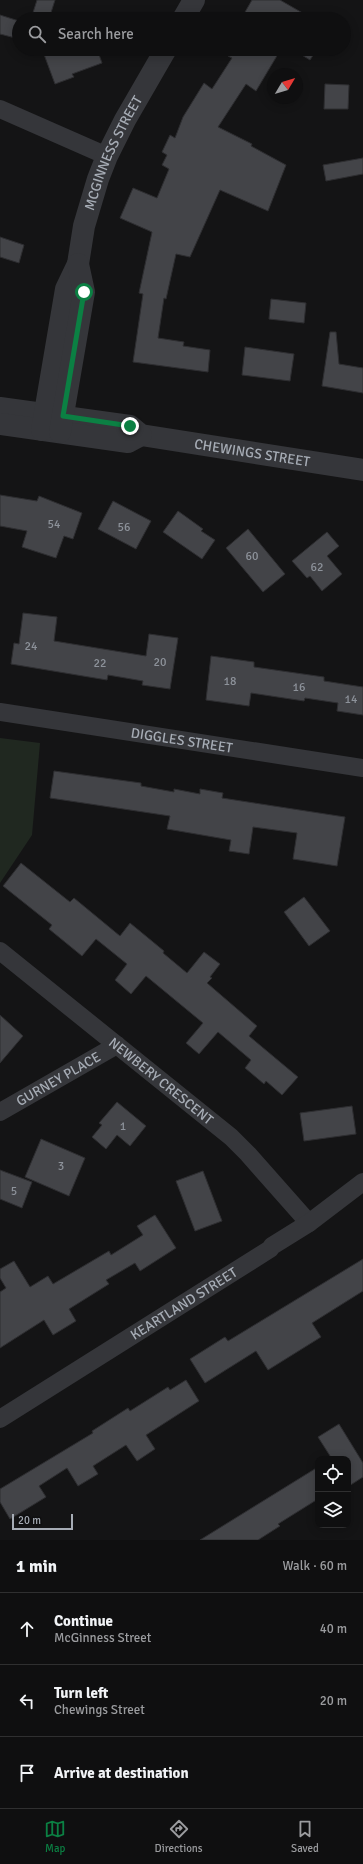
<!DOCTYPE html>
<html lang="en">
<head>
<meta charset="utf-8">
<style>
  :root { --surface:#0f0f10; --page:#1d1d1e; --text:#f1f3f6; --muted:#9b9c9f; --line:#2f2f30; --accent:#0b8043 }
  body { margin:0; font-family:Signika,sans-serif; background:var(--page); color:var(--text) }
  .controls { position:absolute; right:12px; bottom:12px; display:grid; overflow:hidden; border-radius:8px; box-shadow:0 2px 10px #0003 }
  .controls button { width:36px; height:36px; display:grid; place-items:center; padding:0; border:0; border-bottom:1px solid var(--line); background:var(--surface); color:var(--text); font:20px sans-serif }
  .compass { position:absolute; left:267px; top:68px; width:36px; height:36px; border-radius:50%; background:var(--surface); box-shadow:0 2px 10px #0003; rotate:52deg }
  .scale { position:absolute; left:12px; bottom:10px; width:61px; box-sizing:border-box; padding-left:4px; border:2px solid #a6acb5; border-top:0; font-size:11px; line-height:14px; white-space:nowrap; color:#a6acb5; -webkit-text-stroke:3px #0f0f10; paint-order:stroke }
  .stop { position:absolute; width:12px; height:12px; margin:-9px; border:3px solid #0b8043; border-radius:50%; background:#fff }
  .stop.end { background:#0b8043; border-color:#fff; box-shadow:0 1px 4px #0008 }
  .list { margin:0; padding:0; list-style:none }
  h2 { display:flex; justify-content:space-between; align-items:center; height:52px; margin:0; padding:0 16px; font-size:17px }
  h2 small { font-size:13px; font-weight:400; color:var(--muted) }
  .list li { display:grid; grid-template-columns:26px 1fr auto; gap:12px; align-items:center; box-sizing:border-box; height:72px; padding:0 16px; border-top:1px solid var(--line) }
  .list b { display:block; font-size:15px; white-space:nowrap }
  .list p { margin:0; font-size:13px; white-space:nowrap; color:var(--muted) }
  .list em { font-size:13px; font-style:normal; color:var(--muted) }
  .icon { flex:none; width:22px; height:22px; fill:none; stroke:currentColor; stroke-width:2; stroke-linecap:round; stroke-linejoin:round }
  .map { position:relative; flex:none; width:363px; height:1540px; overflow:hidden }
  .search { position:absolute; background:var(--surface); box-shadow:0 2px 10px #0003; left:12px; right:12px; top:12px; height:44px; display:flex; align-items:center; gap:10px; box-sizing:border-box; padding:0 14px; border-radius:22px; color:var(--muted); font-size:15px }
  .sheet { height:268px; background:var(--surface) }
  nav { display:flex; justify-content:space-around; align-items:center; box-sizing:border-box; height:56px; border-top:1px solid var(--line); background:var(--surface); font-size:11px; color:var(--muted) }
  nav a { display:grid; justify-items:center; gap:2px }
  nav .on { color:var(--accent) }
  .map>svg:first-child { display:block }
  .green { fill:#202820 }
  .building { fill:#434448; stroke:#2e2e31 }
  .lines { fill:none; stroke-linecap:round; stroke-linejoin:round }
  .minor { stroke:#35363a; stroke-width:18 }
  .tertiary { stroke:#35363a; stroke-width:22 }
  .route { stroke:#0b8043; stroke-width:5 }
  .labels { text-anchor:middle; dominant-baseline:central; stroke-width:3; stroke-linejoin:round; paint-order:stroke }
  .number-label { font-size:12px; fill:#8d929a }
  .street-label { font-size:14px; fill:#a6acb5; stroke:#0f0f10 }
</style>
</head>
<body>
<div class="map">
<svg width="363" height="1540" viewBox="0 0 363 1540">
  <rect width="100%" height="100%" fill="#141415"/>
  <polygon class="green" points="0,738 40,743 32,835 0,883"/>
  <g class="building">
    <polygon points="37,0 55,0 49,19 31,19"/>
    <polygon points="252,0 280,0 313,19 241,19"/>
    <polygon points="0,15 19,21 19,39 0,34"/>
    <polygon points="42,49 97,49 102,63 72,74 74,77 55,84"/>
    <polygon points="233,49 281,49 256,91 246,84 218,127 252,144 251,146 286,165 268,211 220,190 190,257 176,254 166,299 164,298 158,338 184,342 183,346 210,350 208,372 133,362 143,294 139,293 152,232 120,218 133,188 157,198 169,169 162,165 167,155 162,152 170,135 175,138 183,117 204,83 212,89 232,58 228,56"/>
    <polygon points="292,49 317,49 310,60"/>
    <polygon points="325,84 349,85 348,109 324,109"/>
    <polygon points="363,158 363,174 326,181 323,165"/>
    <polygon points="0,237 24,245 19,263 0,257"/>
    <polygon points="271,299 306,303 304,323 269,319"/>
    <polygon points="330,332 336,332 339,364 363,368 363,393 322,386"/>
    <polygon points="245,347 294,354 290,381 242,375"/>
    <polygon points="0,495 37,501 39,496 82,513 73,539 64,536 56,558 22,547 27,531 0,526"/>
    <polygon points="113,501 151,521 136,549 98,529"/>
    <polygon points="178,511 203,529 201,531 215,540 202,559 163,532"/>
    <polygon points="248,529 285,574 263,592 226,548"/>
    <polygon points="327,532 339,546 327,556 342,574 322,591 310,576 307,578 292,561"/>
    <polygon points="23,613 57,617 54,641 146,656 149,634 178,638 170,689 142,685 143,681 108,675 107,680 11,664 14,643 19,644"/>
    <polygon points="211,656 254,662 254,667 324,677 324,681 363,687 363,715 337,711 338,703 305,698 304,701 251,693 249,706 206,700"/>
    <polygon points="54,771 141,783 141,786 174,792 174,789 200,794 200,789 223,793 222,798 345,817 337,866 293,859 297,833 253,827 249,854 229,851 231,840 167,829 170,816 50,798"/>
    <polygon points="21,863 70,902 74,898 120,936 130,923 164,951 163,953 187,973 204,952 220,964 210,977 212,978 207,983 257,1026 249,1036 298,1077 282,1095 266,1081 264,1084 245,1068 251,1060 218,1032 199,1054 186,1043 203,1023 146,976 131,994 115,980 127,964 96,939 82,956 49,929 52,925 3,886"/>
    <polygon points="304,897 330,931 309,946 284,912"/>
    <polygon points="0,1015 23,1036 0,1063"/>
    <polygon points="117,1102 146,1126 130,1146 117,1135 106,1149 92,1137 102,1125 99,1123"/>
    <polygon points="352,1106 356,1134 304,1141 300,1113"/>
    <polygon points="41,1139 85,1158 69,1196 25,1177"/>
    <polygon points="0,1170 32,1182 22,1208 0,1199"/>
    <polygon points="203,1171 222,1221 195,1231 176,1181"/>
    <polygon points="155,1215 176,1248 140,1271 135,1263 106,1280 109,1284 69,1309 76,1321 53,1335 44,1320 0,1348 0,1292 6,1288 0,1278 0,1269 14,1261 30,1287 48,1276 53,1284 109,1251 111,1255 143,1235 137,1226"/>
    <polygon points="363,1259 363,1291 312,1323 321,1337 268,1370 256,1351 205,1383 190,1359 225,1337 228,1341"/>
    <polygon points="186,1380 199,1401 146,1435 155,1449 137,1461 126,1445 93,1466 98,1474 78,1486 67,1468 39,1486 46,1497 10,1519 0,1502 0,1489 93,1433 92,1431 128,1408 130,1411 168,1387 170,1390"/>
    <polygon points="339,1424 363,1463 363,1477 349,1486 348,1459 332,1459 318,1437"/>
    <polygon points="318,1467 318,1499 278,1524 280,1526 258,1540 200,1540"/>
  </g>
  <g class="lines">
    <g class="minor">
      <polyline points="0,109 107,156"/>
      <path id="s1" d="M0,712L363,768"/>
      <path id="s2" d="M0,951L231,1137L248,1154L309,1223"/>
      <path id="s3" d="M0,1112L117,1045"/>
      <path id="s4" d="M0,1419L270,1249L272,1246L309,1223L363,1182"/>
    </g>
    <g class="tertiary">
      <polyline points="183,19 194,0"/>
      <path id="s5" d="M0,408L130,426L141,435L363,470"/>
      <polyline points="0,424 128,442 141,435"/>
      <path id="s6" d="M42,430L66,289L78,264L84,226L98,179L107,156L125,120L166,49"/>
      <polyline points="60,432 84,292 78,264"/>
    </g>
  </g>
  <g class="lines">
    <polyline class="route" points="84,292 63,416 130,426"/>
  </g>
  <g class="labels">
    <g class="number-label">
      <text x="54" y="524">54</text>
      <text x="124" y="527">56</text>
      <text x="252" y="556">60</text>
      <text x="317" y="567">62</text>
      <text x="31" y="646">24</text>
      <text x="160" y="662">20</text>
      <text x="100" y="663">22</text>
      <text x="230" y="681">18</text>
      <text x="299" y="687">16</text>
      <text x="351" y="699">14</text>
      <text x="123" y="1126">1</text>
      <text x="61" y="1166">3</text>
      <text x="14" y="1191">5</text>
    </g>
    <g class="street-label">
      <text stroke="none"><textPath href="#s6" startOffset="288">MCGINNESS STREET</textPath></text>
      <text stroke="none"><textPath href="#s5" startOffset="258">CHEWINGS STREET</textPath></text>
      <text stroke="none"><textPath href="#s1" startOffset="184">DIGGLES STREET</textPath></text>
      <text stroke="none"><textPath href="#s3" startOffset="67">GURNEY PLACE</textPath></text>
      <text stroke="none"><textPath href="#s2" startOffset="207">NEWBERY CRESCENT</textPath></text>
      <text stroke="none"><textPath href="#s4" startOffset="217">KEARTLAND STREET</textPath></text>
    </g>
  </g>
</svg>
<div class="controls">
<button><svg class="icon" aria-label="locate" viewBox="0 0 24 24"><circle cx="12" cy="12" r="6"/><path d="M12 2v4M12 18v4M2 12h4M18 12h4"/></svg></button>
<button><svg class="icon" aria-label="layers" viewBox="0 0 24 24"><path d="M12 4l9 5-9 5-9-5zM3 14l9 5 9-5"/></svg></button>
</div>
<svg class="compass" viewBox="-18 -18 36 36"><path d="M0-13l5 13h-10z" fill="#e53935"/><path d="M0 13l5-13h-10z" fill="#9b9c9f"/></svg>
<div class="scale">20 m</div>
<div class="stop" style="left:84px;top:292px"></div>
<div class="stop end" style="left:130px;top:426px"></div>
<div class="search"><svg class="icon" aria-label="search" viewBox="0 0 24 24"><circle cx="10" cy="10" r="6"/><path d="M15 15l6 6"/></svg>Search here</div>
</div>
<section class="sheet">
<h2>1 min<small>Walk · 60 m</small></h2>
<ul class="list">
<li><svg class="icon" aria-label="ahead" viewBox="0 0 24 24"><path d="M12 20V5M6 11l6-6 6 6"/></svg><div><b>Continue</b><p>McGinness Street</p></div><em>40 m</em></li>
<li><svg class="icon" aria-label="left" viewBox="0 0 24 24"><path d="M17 20v-9H6M10 6l-5 5 5 5"/></svg><div><b>Turn left</b><p>Chewings Street</p></div><em>20 m</em></li>
<li><svg class="icon" aria-label="arrive" viewBox="0 0 24 24"><path d="M6 21V4h12l-3 4 3 4H6"/></svg><div><b>Arrive at destination</b></div></li>
</ul>
</section>
<nav>
<a class="on"><svg class="icon" aria-label="map" viewBox="0 0 24 24"><path d="M3 6l6-2 6 2 6-2v14l-6 2-6-2-6 2zM9 4v14M15 6v14"/></svg>Map</a>
<a><svg class="icon" aria-label="directions" viewBox="0 0 24 24"><path d="M12 3l9 9-9 9-9-9zM9 14v-3h6M13 9l2 2-2 2"/></svg>Directions</a>
<a><svg class="icon" aria-label="saved" viewBox="0 0 24 24"><path d="M7 4h10v16l-5-4-5 4z"/></svg>Saved</a>
</nav>
</body>
</html>
